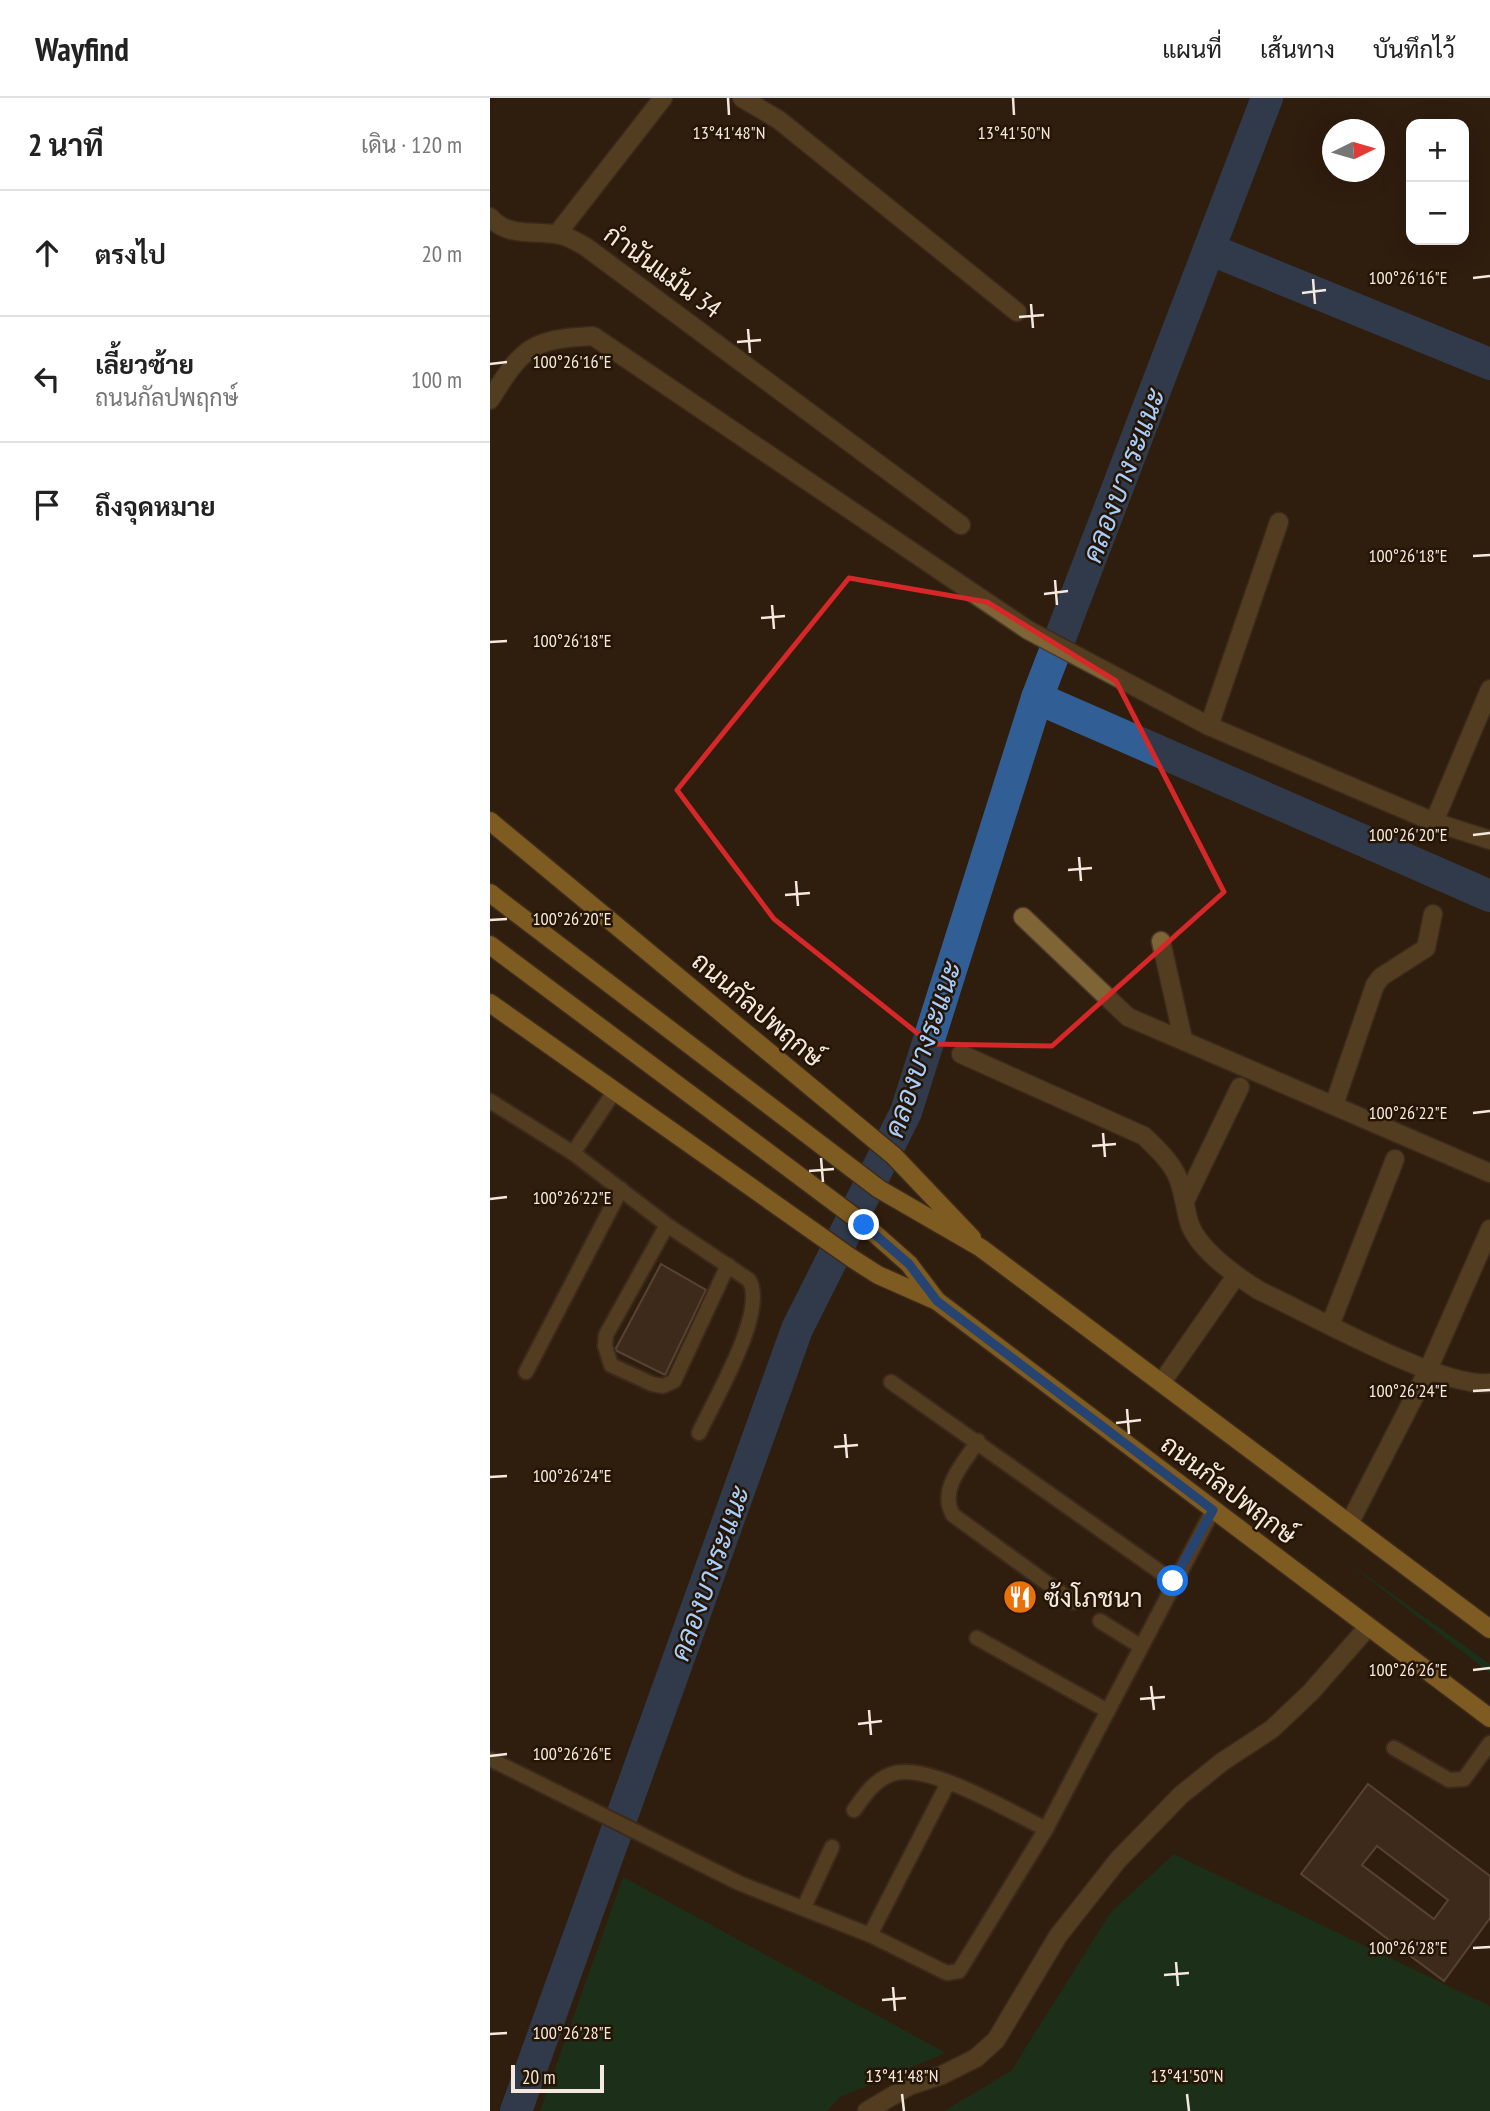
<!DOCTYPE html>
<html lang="th">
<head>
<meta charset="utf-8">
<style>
  :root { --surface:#fff; --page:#f2f2f2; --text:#222; --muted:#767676; --line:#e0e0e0 }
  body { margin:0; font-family:"PT Sans Narrow",Sarabun,sans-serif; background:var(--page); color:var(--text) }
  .controls { position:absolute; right:21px; top:21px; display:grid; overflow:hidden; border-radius:14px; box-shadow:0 7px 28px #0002 }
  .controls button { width:63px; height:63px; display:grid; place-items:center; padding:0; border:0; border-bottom:2px solid var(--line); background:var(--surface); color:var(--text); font:35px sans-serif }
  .compass { position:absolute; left:832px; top:21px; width:63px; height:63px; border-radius:50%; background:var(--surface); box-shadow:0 7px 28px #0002; rotate:85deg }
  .scale { position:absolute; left:21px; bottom:18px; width:93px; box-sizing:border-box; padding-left:7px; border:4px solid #f5e9df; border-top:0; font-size:19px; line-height:24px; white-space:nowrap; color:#f5e9df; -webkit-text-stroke:5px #251505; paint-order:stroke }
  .stop { position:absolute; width:21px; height:21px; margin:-16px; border:5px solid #1a73e8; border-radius:50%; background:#fff }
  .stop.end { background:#1a73e8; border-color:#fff; box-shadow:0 2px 7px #0008 }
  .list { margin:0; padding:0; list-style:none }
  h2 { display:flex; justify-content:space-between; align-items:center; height:91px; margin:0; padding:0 28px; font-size:30px }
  h2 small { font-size:23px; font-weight:400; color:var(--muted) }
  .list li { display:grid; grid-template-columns:46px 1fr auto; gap:21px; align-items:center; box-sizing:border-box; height:126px; padding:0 28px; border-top:2px solid var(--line) }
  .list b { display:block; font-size:26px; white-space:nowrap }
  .list p { margin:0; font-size:23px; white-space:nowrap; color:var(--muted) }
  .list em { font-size:23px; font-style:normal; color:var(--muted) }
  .icon { flex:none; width:38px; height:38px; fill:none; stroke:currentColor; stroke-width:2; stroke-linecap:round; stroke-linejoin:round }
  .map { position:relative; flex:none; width:1000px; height:2013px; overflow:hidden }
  header { display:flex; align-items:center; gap:42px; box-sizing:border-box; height:98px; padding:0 35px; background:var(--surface); border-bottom:2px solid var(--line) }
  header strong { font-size:33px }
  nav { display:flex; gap:38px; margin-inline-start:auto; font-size:24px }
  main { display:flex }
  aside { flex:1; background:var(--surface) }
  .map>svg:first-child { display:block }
  .green { fill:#064525 }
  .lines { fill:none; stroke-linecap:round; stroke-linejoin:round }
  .canal { stroke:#315e95; stroke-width:32 }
  .building { fill:#4e3b2a; stroke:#86715f; stroke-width:2; fill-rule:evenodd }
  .lane-casing { stroke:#4b3a2b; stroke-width:18 }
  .street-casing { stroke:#4b3a2b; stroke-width:21 }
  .primary-casing { stroke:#4b3a2b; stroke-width:21 }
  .lane { stroke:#7f6435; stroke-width:14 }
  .street { stroke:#7f6435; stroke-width:18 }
  .primary { stroke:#dea638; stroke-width:18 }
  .route { stroke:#1a73e8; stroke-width:9 }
  .marked { fill:none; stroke:#d62828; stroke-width:5; stroke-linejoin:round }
  .ticks { fill:none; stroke:#f5e9df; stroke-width:2.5 }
  .labels { text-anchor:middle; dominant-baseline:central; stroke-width:5; stroke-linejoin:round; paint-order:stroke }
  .street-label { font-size:26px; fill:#f5e9df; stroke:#251505 }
  .poi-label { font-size:26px; fill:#f5e9df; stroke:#251505; text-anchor:start }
  .water-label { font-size:28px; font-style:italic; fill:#a8cefe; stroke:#251505 }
  .ticks-label { font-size:18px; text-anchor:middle; fill:#f5e9df; stroke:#251505; stroke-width:5; stroke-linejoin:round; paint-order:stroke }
</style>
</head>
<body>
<header>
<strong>Wayfind</strong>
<nav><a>แผนที่</a><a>เส้นทาง</a><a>บันทึกไว้</a></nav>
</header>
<main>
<aside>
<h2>2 นาที<small>เดิน · 120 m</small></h2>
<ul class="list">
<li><svg class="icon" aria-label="ahead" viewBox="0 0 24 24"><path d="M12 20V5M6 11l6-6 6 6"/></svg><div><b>ตรงไป</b></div><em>20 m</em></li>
<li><svg class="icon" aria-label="left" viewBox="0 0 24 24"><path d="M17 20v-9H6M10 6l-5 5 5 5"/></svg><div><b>เลี้ยวซ้าย</b><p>ถนนกัลปพฤกษ์</p></div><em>100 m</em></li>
<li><svg class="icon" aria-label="arrive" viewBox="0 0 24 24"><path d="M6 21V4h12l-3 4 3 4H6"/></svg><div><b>ถึงจุดหมาย</b></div></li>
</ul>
</aside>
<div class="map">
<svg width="1000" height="2013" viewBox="0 0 1000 2013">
  <rect width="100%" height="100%" fill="#2f1e0e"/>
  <g class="green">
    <polygon points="852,1460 1000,1566 1000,1575"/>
    <polygon points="684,1756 1000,1908 1000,2013 454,2013 521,1973 621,1814"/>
    <polygon points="133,1779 456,1955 350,1999 337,2013 50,2013"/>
  </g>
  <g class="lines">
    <g class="canal">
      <polyline points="719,151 1000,266"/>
      <polyline points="547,600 1000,798"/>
      <polyline points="26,2013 307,1231 416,1014 547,600 777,0"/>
    </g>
  </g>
  <g class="building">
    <polygon points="171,1166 216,1192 175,1277 125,1252"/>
    <path d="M878,1686L1000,1778V1820L954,1883L811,1776ZM887,1748L958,1802L944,1821L872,1767Z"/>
  </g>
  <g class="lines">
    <g class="lane-casing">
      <g id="lane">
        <path d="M124,994L83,1055L177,1127L259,1182C278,1213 224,1302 209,1335"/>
        <polyline points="0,1003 83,1055"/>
        <polyline points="177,1127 116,1237 115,1248 121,1267 162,1286 173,1288 184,1283 238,1167"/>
        <polyline points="36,1274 131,1091"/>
        <polyline points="401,1284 683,1483"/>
        <path d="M488,1343C474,1365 448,1391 463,1417L583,1504"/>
        <polyline points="610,1523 650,1548"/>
        <polyline points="487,1540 616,1612"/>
        <polyline points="904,1650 959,1682 974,1681 1000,1645"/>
        <polyline points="0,1661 249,1785 380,1837 457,1875 469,1873 556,1731 723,1412"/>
        <path d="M364,1712C374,1698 384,1682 402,1676C437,1663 522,1715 556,1731"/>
        <polyline points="314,1809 342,1749"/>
        <polyline points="380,1837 458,1685"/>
      </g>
    </g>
    <g class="street-casing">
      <g id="street">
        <polyline points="252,0 289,22 527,214"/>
        <path d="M0,119C18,140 45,132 70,137C80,139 87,144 96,149L471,427"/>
        <polyline points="67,136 173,0"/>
        <path d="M0,302C33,249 41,241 103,238L538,532L719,628L944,724L1000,742"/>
        <polyline points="719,628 789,424"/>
        <polyline points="944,724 1000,591"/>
        <polyline points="533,819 638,919 1000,1075"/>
        <polyline points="671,843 693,941"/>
        <path d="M471,956L654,1038C667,1051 681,1063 688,1080C694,1095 695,1112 700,1127C711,1154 746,1178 770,1193C820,1216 952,1291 1000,1285"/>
        <polyline points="844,1007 885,887 891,879 936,850 943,816"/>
        <polyline points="695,1103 750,989"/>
        <polyline points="841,1225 905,1061"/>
        <polyline points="672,1284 746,1178"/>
        <polyline points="859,1426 938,1272 1000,1131"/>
        <polyline points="377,2013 419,1988 452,1977 486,1960 506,1942 568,1838 628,1762 691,1697 732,1664 782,1631 821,1594 878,1529"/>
      </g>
    </g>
    <g class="primary-casing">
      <g id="primary">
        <polyline points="0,723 404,1058 482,1140"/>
        <polyline points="0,795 389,1091 491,1150 1000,1531"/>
        <polyline points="0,847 375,1127 419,1166 447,1203"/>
        <polyline points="0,905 360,1159 388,1177 447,1203 1000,1620"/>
      </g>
    </g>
    <use href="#lane" class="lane"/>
    <use href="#street" class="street"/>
    <use href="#primary" class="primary"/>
  </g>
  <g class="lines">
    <polyline class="route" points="374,1127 419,1166 447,1203 723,1412 683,1483"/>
  </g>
  <path d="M0 0H1000V2013H0ZM359,480L497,504L626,583L734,794L562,948L441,946L284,821L187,692Z" fill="#2f1e0e" fill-opacity=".55" fill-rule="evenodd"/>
  <path class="marked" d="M359,480L497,504L626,583L734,794L562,948L441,946L284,821L187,692Z"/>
  <path class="ticks" d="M238,0L239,17M523,0L524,17M983,180L1000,178M823,181L825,206M812,195L836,192M541,206L543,230M529,219L554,217M258,231L260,255M247,244L271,242M0,266L17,264M983,458L1000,457M565,482L567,507M554,496L578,493M282,507L284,531M271,520L295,518M0,544L17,543M983,737L1000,735M589,759L591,783M578,772L602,770M306,783L308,808M295,797L320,795M0,822L17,821M983,1015L1000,1013M613,1035L615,1059M602,1048L626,1046M331,1060L333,1084M319,1073L344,1071M0,1101L17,1099M983,1293L1000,1292M637,1311L639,1336M626,1325L651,1322M355,1336L357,1360M344,1349L368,1347M0,1379L17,1378M983,1572L1000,1570M661,1588L664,1612M650,1601L675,1599M379,1612L381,1637M368,1626L392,1623M0,1658L17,1656M983,1850L1000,1849M686,1864L688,1888M674,1877L699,1875M403,1889L405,1913M392,1902L416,1900M0,1936L17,1935M412,1996L414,2013M697,1996L699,2013"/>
  <defs>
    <g id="restaurant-disc" transform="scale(1.75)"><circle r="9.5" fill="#e8710a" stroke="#251505"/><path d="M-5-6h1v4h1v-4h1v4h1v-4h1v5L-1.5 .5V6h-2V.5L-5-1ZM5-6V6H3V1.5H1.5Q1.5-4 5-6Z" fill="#fff"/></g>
  </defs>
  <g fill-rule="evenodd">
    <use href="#restaurant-disc" x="530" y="1499"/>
  </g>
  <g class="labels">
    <g class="street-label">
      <text transform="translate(173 173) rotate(36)">กำนันแม้น 34</text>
      <text transform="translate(268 911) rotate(40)">ถนนกัลปพฤกษ์</text>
      <text transform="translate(739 1391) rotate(37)">ถนนกัลปพฤกษ์</text>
    </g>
    <g class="poi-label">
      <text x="554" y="1499">ซ้งโภชนา</text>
    </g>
    <g class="water-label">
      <text transform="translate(633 377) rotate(-69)">คลองบางระแนะ</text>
      <text transform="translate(432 951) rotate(-71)">คลองบางระแนะ</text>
      <text transform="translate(219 1475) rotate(-70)">คลองบางระแนะ</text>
    </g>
  </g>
  <g class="ticks-label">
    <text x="239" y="41">13°41'48"N</text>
    <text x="524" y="41">13°41'50"N</text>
    <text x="918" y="186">100°26'16"E</text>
    <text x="82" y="270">100°26'16"E</text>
    <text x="918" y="464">100°26'18"E</text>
    <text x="82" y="549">100°26'18"E</text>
    <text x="918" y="743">100°26'20"E</text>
    <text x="82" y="827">100°26'20"E</text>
    <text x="918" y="1021">100°26'22"E</text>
    <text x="82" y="1106">100°26'22"E</text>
    <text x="918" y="1299">100°26'24"E</text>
    <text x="82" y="1384">100°26'24"E</text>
    <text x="918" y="1578">100°26'26"E</text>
    <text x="82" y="1662">100°26'26"E</text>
    <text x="918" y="1856">100°26'28"E</text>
    <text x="82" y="1941">100°26'28"E</text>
    <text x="412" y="1984">13°41'48"N</text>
    <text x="697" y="1984">13°41'50"N</text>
  </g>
</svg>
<div class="controls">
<button>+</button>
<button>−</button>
</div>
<svg class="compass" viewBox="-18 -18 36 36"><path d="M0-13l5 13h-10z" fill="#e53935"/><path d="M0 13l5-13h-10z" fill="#767676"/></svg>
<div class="scale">20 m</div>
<div class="stop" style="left:683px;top:1483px"></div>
<div class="stop end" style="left:374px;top:1127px"></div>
</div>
</main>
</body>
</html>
